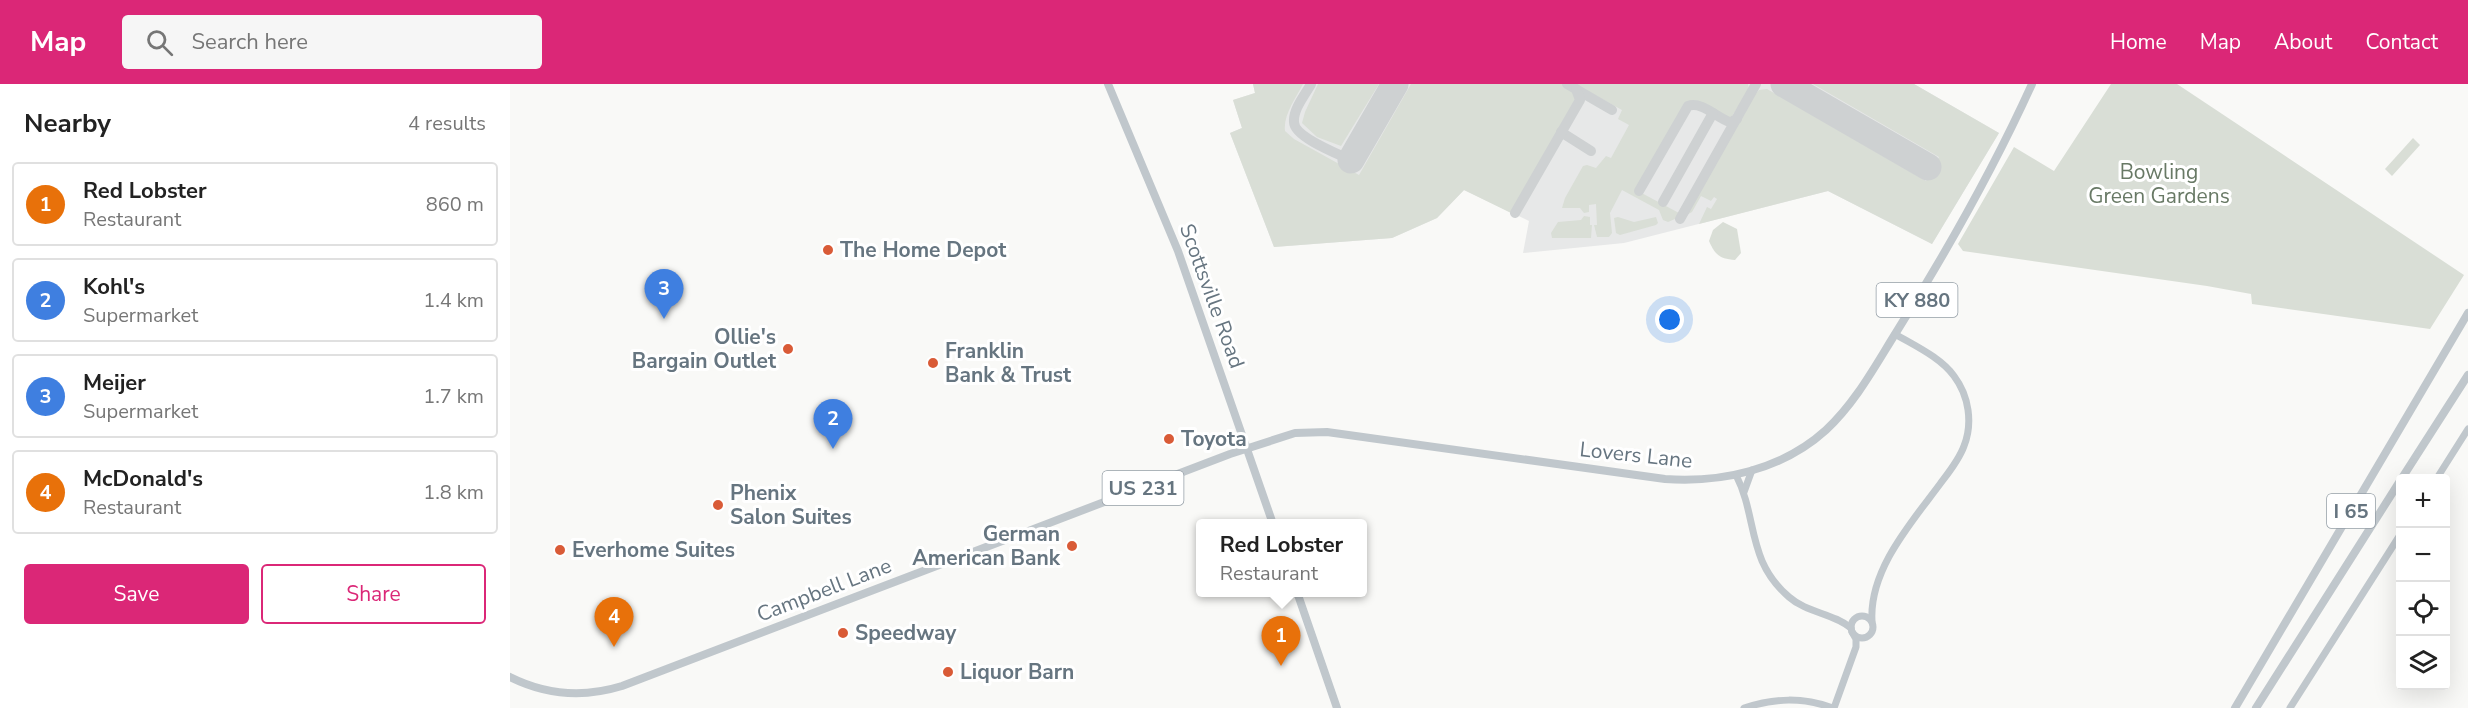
<!DOCTYPE html>
<html lang="en">
<head>
<meta charset="utf-8">
<style>
  :root { --surface:#fff; --page:#f6f6f6; --text:#222; --muted:#767676; --line:#e0e0e0; --accent:#db2777 }
  body { margin:0; font-family:"Nunito Sans",sans-serif; background:var(--page); color:var(--text) }
  .controls { position:absolute; right:18px; bottom:18px; display:grid; overflow:hidden; border-radius:6px; box-shadow:0 6px 24px #0002 }
  .controls button { width:54px; height:54px; display:grid; place-items:center; padding:0; border:0; border-bottom:2px solid var(--line); background:var(--surface); color:var(--text); font:30px sans-serif }
  .you { position:absolute; left:1160px; top:236px; width:21px; height:21px; margin:-15px; border:4px solid #fff; border-radius:50%; background:#1a73e8; box-shadow:0 0 0 9px #1a73e833 }
  .badge { display:grid; place-items:center; width:39px; height:39px; border-radius:50%; background:var(--accent); color:#fff; font-size:20px; font-weight:700 }
  .pin { position:absolute; translate:-50% -50px; filter:drop-shadow(0 2px 3px #0008) }
  .pin::after { content:''; position:absolute; top:32px; width:21px; height:18px; background:inherit; clip-path:polygon(0 0,100% 0,50% 100%) }
  .popup { position:absolute; left:686px; top:435px; width:171px; height:78px; box-sizing:border-box; display:grid; place-content:center; border-radius:6px; background:var(--surface); filter:drop-shadow(0 2px 4px #0005); font-size:20px; white-space:nowrap; color:var(--muted) }
  .popup b { font-size:22px; color:var(--text) }
  .popup::after { content:''; position:absolute; left:50%; top:100%; margin-left:-12px; border:12px solid transparent; border-top-color:var(--surface) }
  .list { margin:0; padding:0; list-style:none }
  h2 { display:flex; justify-content:space-between; align-items:center; height:78px; margin:0; padding:0 24px; font-size:26px }
  h2 small { font-size:20px; font-weight:400; color:var(--muted) }
  .list li { display:grid; grid-template-columns:39px 1fr auto; gap:18px; align-items:center; box-sizing:border-box; height:84px; margin:0 12px 12px; padding:0 12px; border:2px solid var(--line); border-radius:6px }
  .list b { display:block; font-size:22px; white-space:nowrap }
  .list p { margin:0; font-size:20px; white-space:nowrap; color:var(--muted) }
  .list em { font-size:20px; font-style:normal; color:var(--muted) }
  .actions { display:flex; gap:12px; padding:18px 24px }
  .actions a { flex:1; padding:14px 0; border:2px solid var(--accent); border-radius:6px; text-align:center; font-size:21px; color:var(--accent) }
  .actions .main { background:var(--accent); color:#fff }
  .icon { flex:none; width:33px; height:33px; fill:none; stroke:currentColor; stroke-width:2; stroke-linecap:round; stroke-linejoin:round }
  .map { position:relative; flex:none; width:1958px; height:624px; overflow:hidden }
  header { display:flex; align-items:center; gap:36px; box-sizing:border-box; height:84px; padding:0 30px; background:var(--accent); color:#fff }
  header strong { font-size:28px }
  nav { display:flex; gap:33px; margin-inline-start:auto; font-size:21px }
  .search { width:420px; height:54px; background:var(--page); display:flex; align-items:center; gap:15px; box-sizing:border-box; padding:0 21px; border-radius:6px; color:var(--muted); font-size:22px }
  main { display:flex }
  aside { flex:1; background:var(--surface) }
  .map>svg:first-child { display:block }
  .built { fill:#e7e8e8 }
  .green { fill:#d9ded6 }
  .lines { fill:none; stroke-linecap:round; stroke-linejoin:round }
  .taxiway { stroke:#ced1d2; stroke-width:10 }
  .runway { stroke:#ced1d2; stroke-width:27 }
  .secondary { stroke:#c0c7cc; stroke-width:7 }
  .primary { stroke:#c0c7cc; stroke-width:8 }
  .highway { stroke:#c0c7cc; stroke-width:8 }
  .poi-dot { fill:#d95b37; stroke:#fff; stroke-width:2 }
  .labels { text-anchor:middle; dominant-baseline:central; stroke-width:6; stroke-linejoin:round; paint-order:stroke }
  .shield { fill:#fff; stroke:#949ea6; stroke-width:1.5 }
  .shield-label { font-size:20px; font-weight:bold; fill:#667580 }
  .park-label { font-size:21px; fill:#687965; stroke:#fff }
  .poi-label { font-size:21px; font-weight:bold; fill:#667580; stroke:#fff; text-anchor:start }
  .street-label { font-size:21px; fill:#667580; stroke:#fff }
</style>
</head>
<body>
<header>
<strong>Map</strong>
<div class="search"><svg class="icon" aria-label="search" viewBox="0 0 24 24"><circle cx="10" cy="10" r="6"/><path d="M15 15l6 6"/></svg>Search here</div>
<nav><a>Home</a><a>Map</a><a>About</a><a>Contact</a></nav>
</header>
<main>
<aside>
<h2>Nearby<small>4 results</small></h2>
<ul class="list">
<li><span class="badge" style="background:#e8710a">1</span><div><b>Red Lobster</b><p>Restaurant</p></div><em>860 m</em></li>
<li><span class="badge" style="background:#3f7fe0">2</span><div><b>Kohl's</b><p>Supermarket</p></div><em>1.4 km</em></li>
<li><span class="badge" style="background:#3f7fe0">3</span><div><b>Meijer</b><p>Supermarket</p></div><em>1.7 km</em></li>
<li><span class="badge" style="background:#e8710a">4</span><div><b>McDonald's</b><p>Restaurant</p></div><em>1.8 km</em></li>
</ul>
<div class="actions"><a class="main">Save</a><a>Share</a></div>
</aside>
<div class="map">
<svg width="1958" height="624" viewBox="0 0 1958 624">
  <rect width="100%" height="100%" fill="#f9f9f7"/>
  <polygon class="built" points="743,0 1404,0 1489,49 1422,160 1318,107 1114,159 1013,169 1019,137 954,106 927,134 882,154 764,163 720,49 732,44 723,16 745,9"/>
  <g class="green">
    <path d="M743,0H793C786,14 773,31 775,47L784,55L849,91L901,0H1052L1061,5L1066,16L1001,129L954,106L927,134L882,154L764,163L720,49L732,44L723,16L745,9Z"/>
    <polygon points="808,0 869,0 831,62 807,53 792,39 795,28"/>
    <polygon points="1065,0 1238,0 1239,6 1222,32 1217,34 1186,18 1180,17 1126,106 1169,129 1165,135 1158,138 1153,136 1149,126 1112,106 1100,129 1102,149 1099,153 1087,153 1084,141 1087,141 1086,120 1079,121 1079,128 1074,129 1070,124 1052,124 1055,114 1073,82 1077,81 1086,84 1096,72 1101,74 1119,41 1108,35 1112,26"/>
    <polygon points="1303,0 1404,0 1489,49 1422,160 1318,107 1189,140 1197,123 1201,125 1207,115 1204,113 1201,117 1191,112 1182,128 1173,133 1246,9 1249,6 1257,5 1416,97 1429,73"/>
    <polygon points="1601,0 1667,0 1954,191 1920,245 1742,220 1741,210 1697,202 1453,167 1448,160 1504,63 1544,87"/>
    <polygon points="1903,54 1910,61 1882,92 1875,85"/>
    <polygon points="1074,132 1080,133 1080,141 1082,141 1081,154 1042,154 1041,149 1048,138 1071,136"/>
    <polygon points="1108,133 1124,138 1146,133 1148,139 1146,141 1110,151 1106,149 1104,134"/>
    <path d="M1213,138L1227,145L1231,169L1225,176C1210,175 1205,171 1199,157L1203,146Z"/>
  </g>
  <g class="lines">
    <g class="taxiway">
      <path d="M801,0C795,11 783,25 784,38C784,53 828,70 841,76"/>
      <polyline points="1057,0 1102,26"/>
      <polyline points="1051,48 1081,67"/>
      <path d="M1129,107L1178,22C1192,17 1207,34 1220,38L1227,35"/>
      <polyline points="1153,118 1203,29"/>
      <polyline points="1005,129 1070,16 1066,5"/>
      <polyline points="1170,135 1246,0"/>
    </g>
    <g class="runway">
      <polyline points="1274,0 1418,83"/>
      <polyline points="841,76 885,0"/>
    </g>
    <g class="secondary">
      <path d="M1226,391C1248,434 1236,476 1279,513C1297,529 1323,529 1341,544"/>
      <polyline points="1927,394 1958,345"/>
      <polyline points="1234,408 1242,386"/>
      <circle cx="1352" cy="543" r="11"/>
      <path d="M1362,537C1359,486 1401,439 1430,400C1439,388 1449,376 1454,362C1463,339 1459,312 1444,292C1430,273 1405,262 1385,250"/>
      <path d="M1234,624C1265,614 1292,613 1323,624"/>
      <polyline points="1324,624 1346,563 1346,555 1342,548"/>
      <polyline points="1780,624 1890,451"/>
    </g>
    <g class="primary">
      <polyline points="598,0 668,167 763,440"/>
      <polyline points="787,508 827,624"/>
      <path d="M0,593C36,611 73,614 112,602L720,370L785,349L817,348L1155,395C1211,399 1272,386 1316,346C1346,318 1365,282 1387,247C1437,167 1483,86 1522,0"/>
    </g>
    <g class="highway">
      <polyline points="1892,394 1958,291"/>
      <polyline points="1725,624 1958,229"/>
      <polyline points="1746,624 1890,397"/>
    </g>
  </g>
  <g class="poi-dot">
    <circle cx="318" cy="166" r="6"/>
    <circle cx="278" cy="265" r="6"/>
    <circle cx="423" cy="279" r="6"/>
    <circle cx="659" cy="355" r="6"/>
    <circle cx="208" cy="421" r="6"/>
    <circle cx="562" cy="462" r="6"/>
    <circle cx="50" cy="466" r="6"/>
    <circle cx="333" cy="549" r="6"/>
    <circle cx="438" cy="588" r="6"/>
  </g>
  <g class="labels">
    <g class="shield">
      <rect x="1366.5" y="199" width="81" height="34" rx="4.5"/>
      <rect x="592.5" y="387" width="81" height="34" rx="4.5"/>
      <rect x="1817" y="410" width="48" height="34" rx="4.5"/>
    </g>
    <g class="shield-label">
      <text x="1407" y="216">KY 880</text>
      <text x="633" y="404">US 231</text>
      <text x="1841" y="427">I 65</text>
    </g>
    <g class="park-label">
      <text x="1649" y="88">Bowling<tspan x="1649" dy="24">Green Gardens</tspan></text>
    </g>
    <g class="poi-label">
      <text x="330" y="166">The Home Depot</text>
      <text x="266" y="253" text-anchor="end">Ollie's<tspan x="266" dy="24">Bargain Outlet</tspan></text>
      <text x="435" y="267">Franklin<tspan x="435" dy="24">Bank &amp; Trust</tspan></text>
      <text x="671" y="355">Toyota</text>
      <text x="220" y="409">Phenix<tspan x="220" dy="24">Salon Suites</tspan></text>
      <text x="550" y="450" text-anchor="end">German<tspan x="550" dy="24">American Bank</tspan></text>
      <text x="62" y="466">Everhome Suites</text>
      <text x="345" y="549">Speedway</text>
      <text x="450" y="588">Liquor Barn</text>
    </g>
    <g class="street-label">
      <text transform="translate(702 212) rotate(70)">Scottsville Road</text>
      <text transform="translate(1126 371) rotate(6)">Lovers Lane</text>
      <text transform="translate(314 506) rotate(-21)">Campbell Lane</text>
    </g>
  </g>
</svg>
<div class="controls">
<button>+</button>
<button>−</button>
<button><svg class="icon" aria-label="locate" viewBox="0 0 24 24"><circle cx="12" cy="12" r="6"/><path d="M12 2v4M12 18v4M2 12h4M18 12h4"/></svg></button>
<button><svg class="icon" aria-label="layers" viewBox="0 0 24 24"><path d="M12 4l9 5-9 5-9-5zM3 14l9 5 9-5"/></svg></button>
</div>
<div class="you"></div>
<div class="pin badge" style="left:771px;top:582px;background:#e8710a">1</div>
<div class="popup"><b>Red Lobster</b>Restaurant</div>
<div class="pin badge" style="left:323px;top:365px;background:#3f7fe0">2</div>
<div class="pin badge" style="left:154px;top:235px;background:#3f7fe0">3</div>
<div class="pin badge" style="left:104px;top:563px;background:#e8710a">4</div>
</div>
</main>
</body>
</html>
